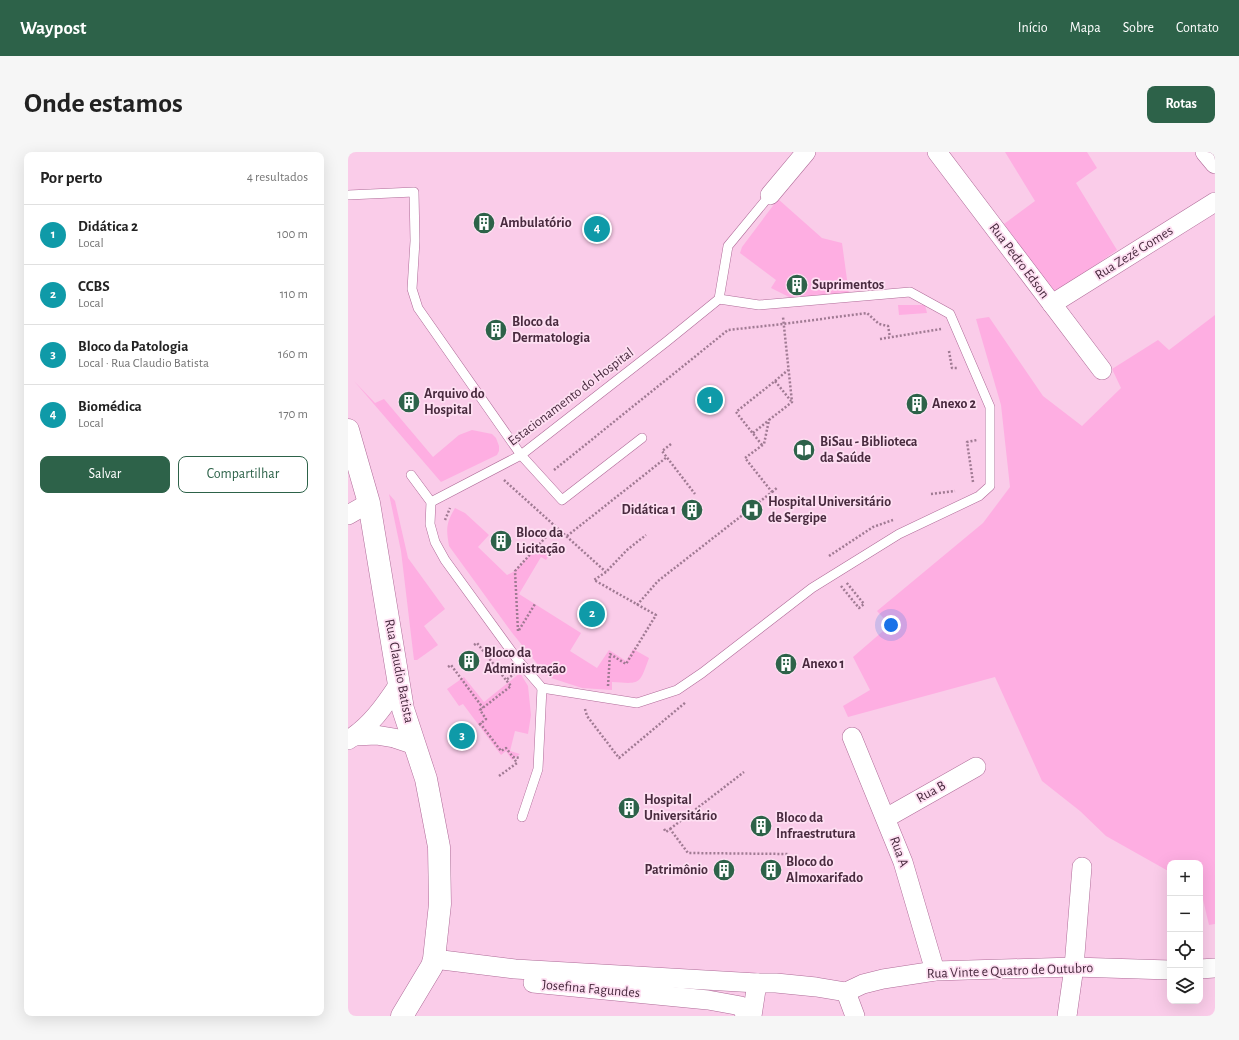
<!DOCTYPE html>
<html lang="pt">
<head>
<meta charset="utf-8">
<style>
  :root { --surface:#fff; --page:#f6f6f6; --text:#222; --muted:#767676; --line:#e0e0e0; --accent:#2d6249 }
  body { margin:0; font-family:"Alegreya Sans",sans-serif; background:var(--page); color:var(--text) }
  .controls { position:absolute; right:12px; bottom:12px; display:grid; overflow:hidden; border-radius:8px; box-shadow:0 4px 16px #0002 }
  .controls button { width:36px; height:36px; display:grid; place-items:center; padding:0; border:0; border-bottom:1px solid var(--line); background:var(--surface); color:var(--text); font:20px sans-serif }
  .you { position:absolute; left:543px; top:473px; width:14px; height:14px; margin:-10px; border:3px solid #fff; border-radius:50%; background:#1a73e8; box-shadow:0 0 0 6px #1a73e833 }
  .badge { display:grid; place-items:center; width:26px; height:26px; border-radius:50%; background:var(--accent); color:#fff; font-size:13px; font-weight:700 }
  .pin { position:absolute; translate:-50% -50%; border:2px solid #fff; box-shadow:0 1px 4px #0006 }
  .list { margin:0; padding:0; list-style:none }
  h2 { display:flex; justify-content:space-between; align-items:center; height:52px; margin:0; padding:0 16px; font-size:17px }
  h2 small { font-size:13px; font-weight:400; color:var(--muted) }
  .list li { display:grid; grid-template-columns:26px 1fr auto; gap:12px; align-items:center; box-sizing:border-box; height:60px; padding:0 16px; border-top:1px solid var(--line) }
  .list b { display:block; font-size:15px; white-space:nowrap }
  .list p { margin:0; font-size:13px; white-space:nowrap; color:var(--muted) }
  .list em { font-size:13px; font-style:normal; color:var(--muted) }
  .actions { display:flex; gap:8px; padding:12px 16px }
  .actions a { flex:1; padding:9px 0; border:1px solid var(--accent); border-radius:8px; text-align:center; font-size:14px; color:var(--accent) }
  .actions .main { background:var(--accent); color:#fff }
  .icon { flex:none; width:22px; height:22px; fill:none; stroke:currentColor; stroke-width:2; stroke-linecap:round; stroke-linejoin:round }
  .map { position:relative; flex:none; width:867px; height:864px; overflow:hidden; border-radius:8px }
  header { display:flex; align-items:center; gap:24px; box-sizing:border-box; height:56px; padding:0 20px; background:var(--accent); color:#fff }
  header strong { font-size:19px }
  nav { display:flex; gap:22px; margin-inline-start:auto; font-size:14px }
  .intro { display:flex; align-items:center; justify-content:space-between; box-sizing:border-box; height:96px; padding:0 24px }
  h1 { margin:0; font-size:28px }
  .button { padding:10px 18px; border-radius:8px; background:var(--accent); color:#fff; font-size:14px; font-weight:700 }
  main { display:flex; gap:24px; padding:0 24px }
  aside { flex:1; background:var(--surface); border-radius:8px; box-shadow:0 4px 16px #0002 }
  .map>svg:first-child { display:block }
  .green { fill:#feaee2 }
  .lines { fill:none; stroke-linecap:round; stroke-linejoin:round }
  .lane-casing { stroke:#af6b98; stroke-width:10 }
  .street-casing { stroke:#af6b98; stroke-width:20 }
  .secondary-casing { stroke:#af6b98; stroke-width:23 }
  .path { stroke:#a07a93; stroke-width:2.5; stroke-dasharray:2 2; stroke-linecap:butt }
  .lane { stroke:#fff; stroke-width:9 }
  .street { stroke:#fff; stroke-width:19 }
  .secondary { stroke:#fff; stroke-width:22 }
  .labels { text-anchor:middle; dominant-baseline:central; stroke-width:3.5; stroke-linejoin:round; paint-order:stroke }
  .poi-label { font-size:14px; font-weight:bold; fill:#492b3f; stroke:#fedff2; text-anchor:start }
  .street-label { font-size:14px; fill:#492b3f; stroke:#fedff2 }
</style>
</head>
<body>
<header>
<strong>Waypost</strong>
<nav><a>Início</a><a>Mapa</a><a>Sobre</a><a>Contato</a></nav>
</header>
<div class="intro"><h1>Onde estamos</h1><a class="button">Rotas</a></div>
<main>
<aside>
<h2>Por perto<small>4 resultados</small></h2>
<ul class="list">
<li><span class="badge" style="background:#0f9aa8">1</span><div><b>Didática 2</b><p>Local</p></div><em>100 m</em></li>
<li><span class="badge" style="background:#0f9aa8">2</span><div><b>CCBS</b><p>Local</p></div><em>110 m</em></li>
<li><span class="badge" style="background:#0f9aa8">3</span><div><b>Bloco da Patologia</b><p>Local · Rua Claudio Batista</p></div><em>160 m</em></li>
<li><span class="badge" style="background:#0f9aa8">4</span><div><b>Biomédica</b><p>Local</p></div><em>170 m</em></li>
</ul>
<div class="actions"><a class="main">Salvar</a><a>Compartilhar</a></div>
</aside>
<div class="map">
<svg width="867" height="864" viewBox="0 0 867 864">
  <rect width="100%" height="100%" fill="#facce9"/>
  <g class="green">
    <polygon points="657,0 739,0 749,16 728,31 769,98 707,142 656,72 687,49"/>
    <polygon points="430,47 474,86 494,91 501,142 445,147 423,136 428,128 392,101 394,95"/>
    <polygon points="550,153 577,153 579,161 551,163"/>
    <polygon points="867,163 867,772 861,773 852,735 852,711 822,711 822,720 758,684 732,659 694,629 647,525 500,565 495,554 522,538 505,505 542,473 529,459 635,371 662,335 653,253 628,167 641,165 695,244 734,274 773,236 764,217 810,188 821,198"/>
    <polygon points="6,229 27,251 36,247 85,305 111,283 124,278 144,282 148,286 151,294 151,299 149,303 93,330"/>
    <polygon points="41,342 47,349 60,406 97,457 76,474 90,493 69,508 66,508 53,399"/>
    <path d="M107,356L117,361L141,383L130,395L159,423L167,419L192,392L204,399L198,408L193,405L171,442L233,481L222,499L249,516L261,498L278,509L285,497L301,506C291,533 293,532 264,530V538L234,536L200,525L165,482L101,394C98,377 98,371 107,356Z"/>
    <polygon points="172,521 180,534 183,563 180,582 167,579 162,599 172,602 164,608 158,599 153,603 115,552 111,554 99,537 116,525 136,550"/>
  </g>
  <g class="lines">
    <g class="lane-casing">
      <g id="lane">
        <polyline points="0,43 66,40 67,89 64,137 70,156 173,303 214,348 294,286"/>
        <polyline points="371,147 380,94 422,43"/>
        <polyline points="63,323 83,350 82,372 87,390 97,408 169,507 194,536 289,551 329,538 354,521 464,436 551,382 631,344 642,334 642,255 602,162 562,140 411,153 371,147"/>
        <polyline points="83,350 173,303 318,190 371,147"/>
        <polyline points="174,665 190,617 194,536"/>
      </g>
    </g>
    <g class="street-casing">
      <g id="street">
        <polyline points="589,0 754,218"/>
        <polyline points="857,0 867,12"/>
        <polyline points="422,43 458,0"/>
        <polyline points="704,152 867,50"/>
        <polyline points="0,363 21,351"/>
        <polyline points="7,584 28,583 46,586 67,593"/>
        <polyline points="504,585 555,710 587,819"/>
        <path d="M0,588C22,575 37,553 51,532"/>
        <polyline points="538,666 628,615"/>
        <polyline points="86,807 167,817 409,831 428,831 468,835 498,840 515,832 535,827 587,819 726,815 822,818"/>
        <polyline points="852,817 867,816"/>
        <polyline points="185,831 360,848 393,854 398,864"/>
        <polyline points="498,840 507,864"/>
        <polyline points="404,864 409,831"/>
        <polyline points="719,864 726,815 734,715"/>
      </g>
    </g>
    <g class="secondary-casing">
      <polyline id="secondary" points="0,278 21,351 55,557 78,627 91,695 92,752 86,807 84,814 54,864"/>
    </g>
    <g class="path">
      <polyline points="532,187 593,177"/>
      <polyline points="601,199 604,216 609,216"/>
      <polyline points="427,229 440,218"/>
      <polyline points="405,281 421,268"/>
      <polyline points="323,292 314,299 347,342"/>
      <polyline points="414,293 388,260 427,229 443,249"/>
      <polyline points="206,318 380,178 435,172 519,161 531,172 540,174 542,185"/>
      <polyline points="156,328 258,420"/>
      <polyline points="625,330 619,290 629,288"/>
      <polyline points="424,340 430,335"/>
      <polyline points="583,342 607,339"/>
      <polyline points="97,368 102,356"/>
      <polyline points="219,384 319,305"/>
      <polyline points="481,404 525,375 545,368"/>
      <polyline points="493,434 511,456 516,452 498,430"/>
      <polyline points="289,453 310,429 424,340 397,306 416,292 421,268 444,250 435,165"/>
      <polyline points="171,478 187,452"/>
      <polyline points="170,479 167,419 208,374"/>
      <polyline points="126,493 129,491 158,528 166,522"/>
      <polyline points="100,515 103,513 135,556"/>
      <polyline points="260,534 262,502 278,512 308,463 246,428 258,420 279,398 298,383"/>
      <polyline points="237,557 239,564 271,606 338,550"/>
      <polyline points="132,571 153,599 158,596 165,605 172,606"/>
      <polyline points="131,573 138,567 132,558 163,534 158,528"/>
      <polyline points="151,624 169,611 165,605"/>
      <polyline points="316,677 318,680 322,677 340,701 440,702"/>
      <polyline points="322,677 396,620"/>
    </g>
    <use href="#lane" class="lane"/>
    <use href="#street" class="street"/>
    <use href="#secondary" class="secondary"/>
  </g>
  <defs>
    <g id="building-disc" transform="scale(1.15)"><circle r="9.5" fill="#2d6249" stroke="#fedff2"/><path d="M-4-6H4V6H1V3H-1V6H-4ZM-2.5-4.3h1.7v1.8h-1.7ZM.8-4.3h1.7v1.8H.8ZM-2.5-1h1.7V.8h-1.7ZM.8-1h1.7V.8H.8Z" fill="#fff"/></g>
    <g id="library-disc" transform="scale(1.15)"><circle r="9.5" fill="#2d6249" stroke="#fedff2"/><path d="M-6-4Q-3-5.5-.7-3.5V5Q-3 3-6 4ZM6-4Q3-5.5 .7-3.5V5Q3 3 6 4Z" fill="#fff"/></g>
    <g id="hospital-disc" transform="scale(1.15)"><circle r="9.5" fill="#2d6249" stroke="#fedff2"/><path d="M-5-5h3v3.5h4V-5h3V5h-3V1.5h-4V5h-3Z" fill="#fff"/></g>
  </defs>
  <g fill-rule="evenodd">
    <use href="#building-disc" x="136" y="71"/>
    <use href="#building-disc" x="449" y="133"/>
    <use href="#building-disc" x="148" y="178"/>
    <use href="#building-disc" x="61" y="250"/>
    <use href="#building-disc" x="569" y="252"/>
    <use href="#library-disc" x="456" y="298"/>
    <use href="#building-disc" x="344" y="358"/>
    <use href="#hospital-disc" x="404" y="358"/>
    <use href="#building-disc" x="153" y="389"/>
    <use href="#building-disc" x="121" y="509"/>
    <use href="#building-disc" x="438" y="512"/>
    <use href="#building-disc" x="281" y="656"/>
    <use href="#building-disc" x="413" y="674"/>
    <use href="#building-disc" x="376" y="718"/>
    <use href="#building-disc" x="423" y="718"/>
  </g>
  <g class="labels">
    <g class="poi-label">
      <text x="152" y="71">Ambulatório</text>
      <text x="464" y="133">Suprimentos</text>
      <text x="164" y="170">Bloco da<tspan x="164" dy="16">Dermatologia</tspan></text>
      <text x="76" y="242">Arquivo do<tspan x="76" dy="16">Hospital</tspan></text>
      <text x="584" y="252">Anexo 2</text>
      <text x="472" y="290">BiSau - Biblioteca<tspan x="472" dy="16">da Saúde</tspan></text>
      <text x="420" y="350">Hospital Universitário<tspan x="420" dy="16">de Sergipe</tspan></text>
      <text x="328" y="358" text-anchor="end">Didática 1</text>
      <text x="168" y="381">Bloco da<tspan x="168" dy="16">Licitação</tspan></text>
      <text x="136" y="501">Bloco da<tspan x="136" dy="16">Administração</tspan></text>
      <text x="454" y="512">Anexo 1</text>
      <text x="296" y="648">Hospital<tspan x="296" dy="16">Universitário</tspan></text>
      <text x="428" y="666">Bloco da<tspan x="428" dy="16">Infraestrutura</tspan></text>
      <text x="438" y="710">Bloco do<tspan x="438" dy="16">Almoxarifado</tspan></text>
      <text x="360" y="718" text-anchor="end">Patrimônio</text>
    </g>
    <g class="street-label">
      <text transform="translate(786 101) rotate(-32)">Rua Zezé Gomes</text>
      <text transform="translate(671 109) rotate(53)">Rua Pedro Edson</text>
      <text transform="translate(223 245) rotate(-37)">Estacionamento do Hospital</text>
      <text transform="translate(51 519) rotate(79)">Rua Claudio Batista</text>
      <text transform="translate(583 640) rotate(-29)">Rua B</text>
      <text transform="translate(551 700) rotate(70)">Rua A</text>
      <text transform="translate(662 819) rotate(-2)">Rua Vinte e Quatro de Outubro</text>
      <text transform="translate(243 837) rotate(5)">Josefina Fagundes</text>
    </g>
  </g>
</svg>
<div class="controls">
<button>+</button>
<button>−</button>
<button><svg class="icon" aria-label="locate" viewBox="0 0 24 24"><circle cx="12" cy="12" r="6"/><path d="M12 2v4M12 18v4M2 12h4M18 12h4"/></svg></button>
<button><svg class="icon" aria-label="layers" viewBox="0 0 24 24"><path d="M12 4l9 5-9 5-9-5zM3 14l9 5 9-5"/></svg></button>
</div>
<div class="you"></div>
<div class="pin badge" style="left:362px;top:248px;background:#0f9aa8">1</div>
<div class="pin badge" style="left:244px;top:462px;background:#0f9aa8">2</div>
<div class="pin badge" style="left:114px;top:584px;background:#0f9aa8">3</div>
<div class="pin badge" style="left:249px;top:77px;background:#0f9aa8">4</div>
</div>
</main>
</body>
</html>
